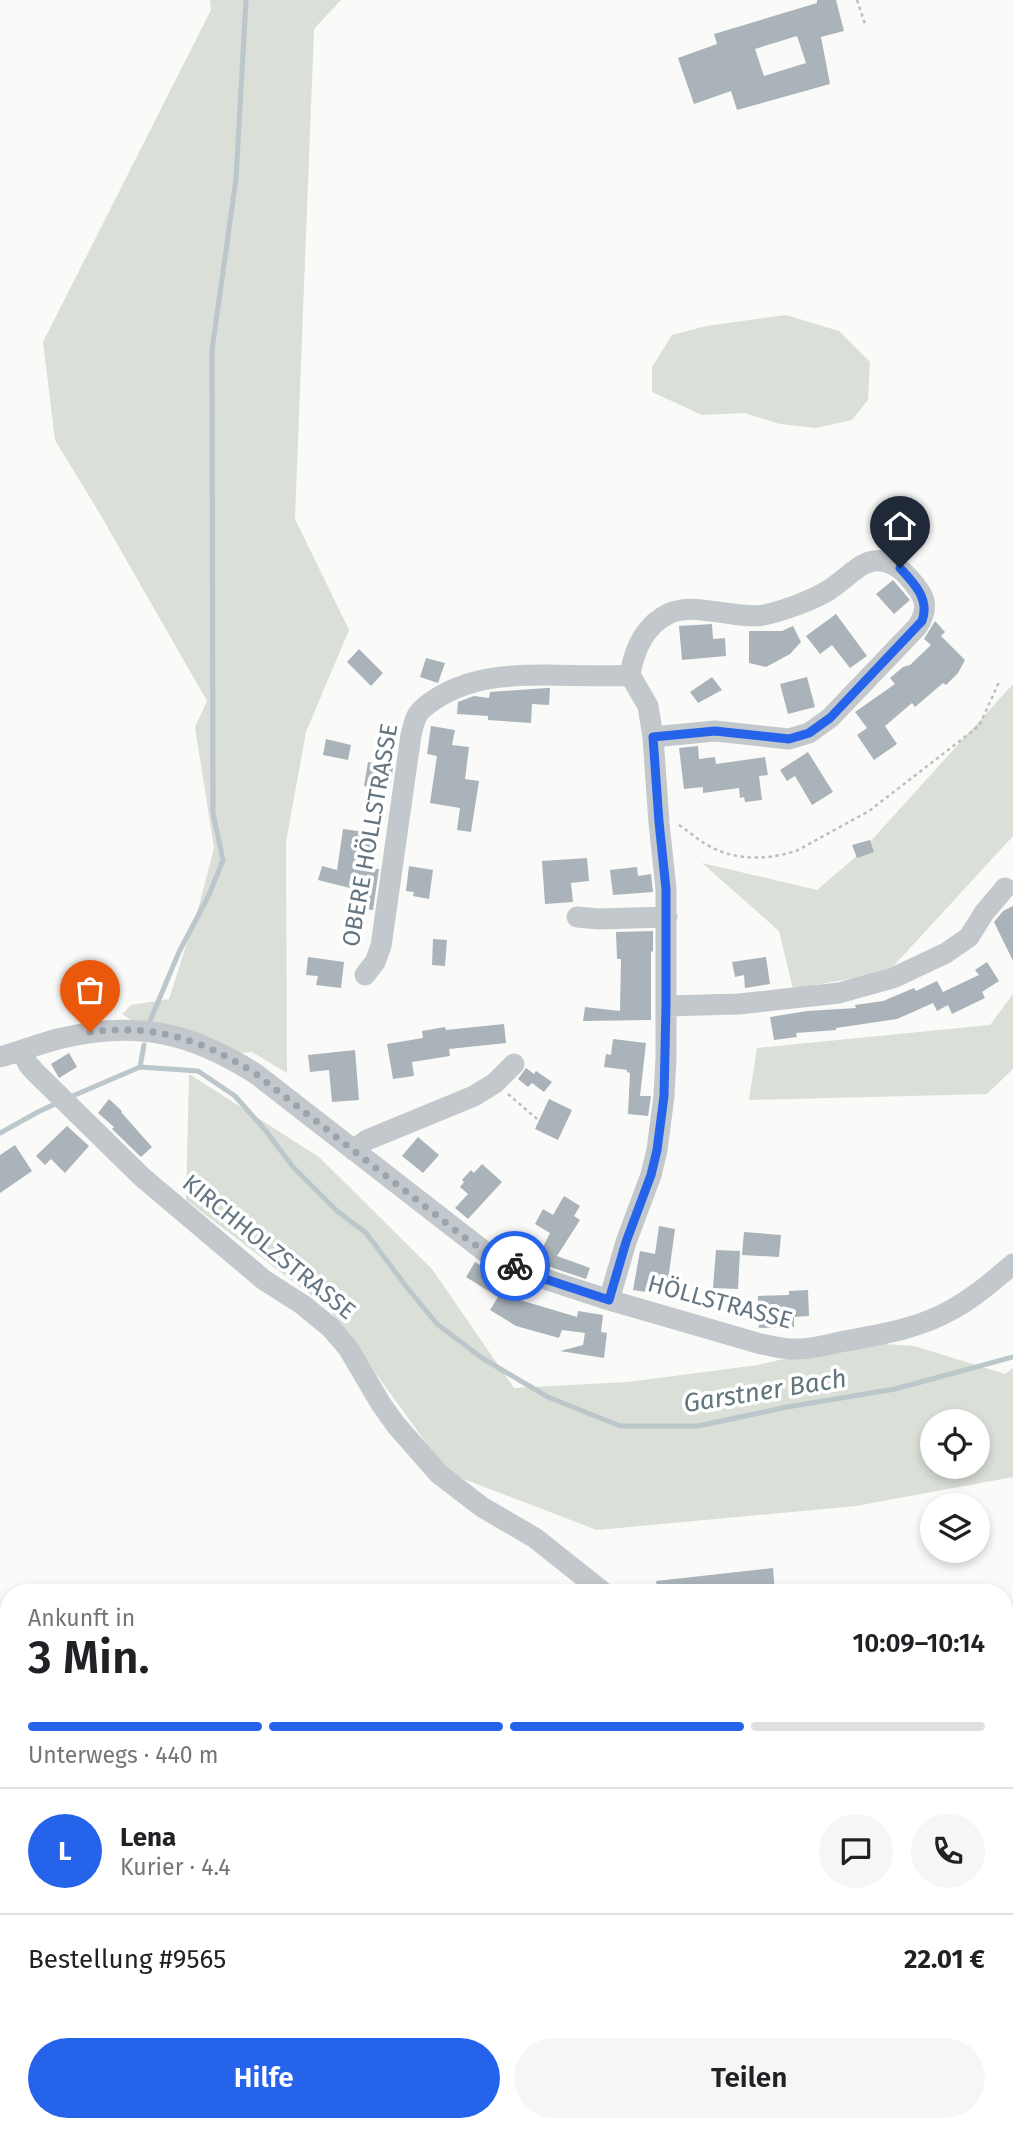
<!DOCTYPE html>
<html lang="de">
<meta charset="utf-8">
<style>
:root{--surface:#fff;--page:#f6f6f6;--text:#202124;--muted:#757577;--line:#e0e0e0;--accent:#2563eb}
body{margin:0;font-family:"Fira Sans",sans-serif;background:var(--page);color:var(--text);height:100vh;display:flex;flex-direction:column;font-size:26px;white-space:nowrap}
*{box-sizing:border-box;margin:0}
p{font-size:23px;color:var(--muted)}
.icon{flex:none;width:38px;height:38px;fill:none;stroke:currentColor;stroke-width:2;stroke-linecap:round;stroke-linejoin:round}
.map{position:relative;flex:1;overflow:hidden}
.details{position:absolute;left:0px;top:1584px;width:1013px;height:548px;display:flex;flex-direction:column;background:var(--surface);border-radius:28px 28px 0 0;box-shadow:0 4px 10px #0003}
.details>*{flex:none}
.tools{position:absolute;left:920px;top:1409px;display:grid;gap:14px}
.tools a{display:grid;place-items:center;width:70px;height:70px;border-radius:50%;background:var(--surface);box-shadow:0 4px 10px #0003;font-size:35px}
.pin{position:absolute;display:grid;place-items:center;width:60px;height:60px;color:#fff;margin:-72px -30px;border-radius:50% 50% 50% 0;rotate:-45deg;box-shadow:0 0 7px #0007}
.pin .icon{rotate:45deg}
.courier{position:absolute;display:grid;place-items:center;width:70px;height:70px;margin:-35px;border:5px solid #2563eb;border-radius:50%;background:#fff;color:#222;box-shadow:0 2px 9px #0007}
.head em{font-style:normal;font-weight:600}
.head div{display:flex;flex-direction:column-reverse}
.head{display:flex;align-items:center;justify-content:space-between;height:119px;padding:0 28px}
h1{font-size:46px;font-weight:600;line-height:52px}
.bar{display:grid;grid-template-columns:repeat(4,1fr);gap:10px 7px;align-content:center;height:84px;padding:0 28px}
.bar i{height:9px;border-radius:5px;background:var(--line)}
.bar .active{background:var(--accent)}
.bar p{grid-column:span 4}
.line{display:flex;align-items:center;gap:18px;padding:0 28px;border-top:2px solid var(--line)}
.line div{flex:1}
.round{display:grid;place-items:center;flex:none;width:74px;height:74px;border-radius:37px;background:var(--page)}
.action{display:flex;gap:14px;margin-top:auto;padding:14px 28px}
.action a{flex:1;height:80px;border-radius:42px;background:var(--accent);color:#fff;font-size:28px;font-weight:600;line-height:80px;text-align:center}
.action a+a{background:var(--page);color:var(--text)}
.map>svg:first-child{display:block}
</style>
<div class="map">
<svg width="1013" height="2130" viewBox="0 0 1013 2130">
<rect width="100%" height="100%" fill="#fafaf8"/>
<path fill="#dadfd7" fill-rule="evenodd" d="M210 0H341L314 29 295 519 349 630 306 732 286 842 287 1073 252 1052 238 1053 131 1020 122 1014 131 1005 169 999 200 902 214 848 195 727 207 701 100 514 55 440 43 342 211 10Z
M786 315 839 331 870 362 868 400 852 420 815 428 780 424 744 413 702 415 652 392V367L672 335 706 326Z
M1013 684V836L888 972 793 989 779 931 702 863 817 890 859 854Z
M1013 994V1069L987 1094 749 1100 757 1048 990 1025Z
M189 1074 319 1157 432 1269 514 1388 628 1382 758 1365 779 1360 884 1344 914 1346 1005 1374 1013 1368V1477L856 1506 597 1530 448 1473 329 1309 186 1200ZM933 1421H978V1466H933Z
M1005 2061H1013V2130H587V2123H1004Z"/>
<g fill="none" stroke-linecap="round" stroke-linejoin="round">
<path stroke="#bbc7cb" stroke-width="5" d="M150 1021 179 952 209 895 223 860 213 813 212 350 236 179 246 0
M140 1067 144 1045
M68 1098 140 1067 198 1071 235 1096 266 1131 293 1167 337 1211 366 1233 405 1285 437 1324 482 1358 548 1397 620 1426H698L787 1407 895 1389 1013 1357
M0 1133 38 1112 59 1102"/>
</g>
<path fill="#aab3b9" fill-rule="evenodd" d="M817 0H836L844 31 821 37 830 84 737 110 731 91 694 104 678 58 717 44 714 34 817 3ZM797 36 806 63 764 76 755 49Z
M893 580 910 600 894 614 876 594Z
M836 614 867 656 850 668 832 645 820 654 806 636Z
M935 621 945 632 941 636 965 660 958 673 946 685 943 683 915 707 912 703 885 726 897 744 874 760 857 735 867 728 855 712 895 684 890 678 903 667 910 665 931 645 924 639Z
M712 624 713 639 725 638 726 656 682 660 679 626Z
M793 626 801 642 790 654 766 667 749 663V631H782Z
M359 649 383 673 371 686 347 662Z
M426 658 445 663 438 683 420 677Z
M712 677 722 690 698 703 690 692Z
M807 677 815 707 788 714 780 684Z
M547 688H550L549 705 532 704 531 723 488 720V716L457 714 458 702 474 696 489 698 490 692Z
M431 726 455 730 452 745 469 747 465 779 479 781 471 832 457 830 460 808 430 803 437 756 427 754Z
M326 739 351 745 348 760 323 755Z
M698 746 699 759 715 757 716 764 765 757 768 775 759 776 762 800 745 802 744 797 740 798 739 788 703 793V787L684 789 679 748Z
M808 752 833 792 812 805 795 776 787 781 780 770Z
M368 762 392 766 391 768H393L391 783 389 782 388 790 364 786Z
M343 829 379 834 374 869H379L373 910 348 907 350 888 318 880 322 866 337 870Z
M870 840 874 852 857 858 852 845Z
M587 858 589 881 571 883 573 902 545 904 542 861Z
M409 866 433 870 429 899 413 896 414 892 406 891Z
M637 867 638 876 651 874 653 892 613 895 610 870Z
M1013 906V961L994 922 1003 911Z
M653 931V951L651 952V1020L583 1021 585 1007 620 1011 621 959H617L616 932Z
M433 939 447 940 445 966 432 965Z
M308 957 344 962 341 988 316 985 318 976 306 975Z
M766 957 770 984 745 988 744 975 735 977 732 962Z
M987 962 999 981 982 992 985 998 952 1014 948 1005 937 1011 933 1003 897 1019 836 1028V1030L796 1033 797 1037 774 1040 770 1017 807 1011 856 1008 855 1005 883 1001 914 988 916 991 937 981 943 992 979 975 975 970Z
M504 1024 506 1043 449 1049 450 1056 412 1062 414 1076 393 1079 387 1044 423 1038 422 1031 445 1027 446 1030Z
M613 1039 646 1043 640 1096H651L648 1116 628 1114 630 1073 627 1072V1070L604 1067 606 1054 611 1055Z
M355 1050 359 1100 332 1102 329 1070 310 1072 308 1055Z
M69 1053 77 1067 59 1078 51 1064Z
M526 1068 534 1074 536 1071 552 1082 544 1092 532 1083 528 1087 518 1079Z
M109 1099 122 1111 121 1112 152 1147 141 1157 112 1129 114 1127 98 1113Z
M549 1099 572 1110 558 1140 535 1129Z
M67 1126 89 1146 65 1173 51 1159 45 1165 36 1156Z
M418 1137 439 1155 423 1173 402 1156Z
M15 1145 32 1171 0 1193V1155Z
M482 1164 502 1182 468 1219 455 1208 468 1194 460 1187 464 1182 462 1180 471 1170 474 1173Z
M564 1196 580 1206 574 1216 580 1220 557 1256 590 1268 586 1279 553 1268 525 1252 527 1246 541 1251 550 1233 535 1224 543 1209 553 1215Z
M659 1226 675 1229 666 1295 633 1290 640 1251 655 1254Z
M744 1232 781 1235 779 1257 742 1255Z
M716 1250 740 1251 738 1289 713 1288Z
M475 1262 494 1274 496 1271 527 1288 520 1300 577 1317 578 1311 603 1315 601 1332 607 1333 604 1358 560 1351 583 1345 585 1333 562 1330 559 1338 516 1326 490 1310 498 1297 466 1277Z
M808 1290 809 1316 794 1317V1327L759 1328 758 1296 789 1295V1291Z
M773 1568 775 1592H658L656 1581Z"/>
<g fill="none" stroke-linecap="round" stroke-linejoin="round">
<path stroke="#bbbfc2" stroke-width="2.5" stroke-dasharray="3.5 3.5" stroke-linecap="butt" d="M857 0 865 24
M679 825C690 832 699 841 711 847 737 861 771 860 798 850L869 811 974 730 980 724 1000 680
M508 1094 537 1119"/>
<path stroke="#c3c8cc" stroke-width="21" d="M630 675C634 650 644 626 668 614 695 601 735 620 764 615 783 611 813 600 829 590 840 583 849 574 859 567 885 550 905 570 920 592 928 604 925 615 917 627L830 718 809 733 789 739 715 731 653 737
M577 917 599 919 667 917
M365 975 375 962 381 946 411 735C413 728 414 720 418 714 422 708 428 704 434 700 491 662 565 680 630 675L648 706 653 737 659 823 666 889V1058L664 1096 657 1150 651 1175 626 1242 609 1300
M666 1006 739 1004 839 993 893 978 946 953 969 937 984 913 1005 888
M22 1051 28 1064 35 1072 142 1177 264 1280 303 1305 330 1327 348 1348 381 1404 396 1425 439 1474 482 1507 535 1538 603 1592
M0 1057C21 1051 41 1043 62 1038 137 1020 192 1033 256 1074L484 1251 548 1280 609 1300 761 1344C773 1346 785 1350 798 1349 812 1349 827 1345 840 1342 878 1335 919 1329 953 1309 975 1297 994 1280 1013 1264
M353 1150 367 1140 474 1096 495 1083 514 1064
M0 1678 9 1677
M1004 1728 1013 1729
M579 2130 581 2123"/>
</g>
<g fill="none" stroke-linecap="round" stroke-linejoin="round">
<path stroke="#99a4ac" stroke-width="7" stroke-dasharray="0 12.6" d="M90 1032C155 1024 201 1039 256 1074L464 1237 484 1251 515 1266"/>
<path stroke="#2563eb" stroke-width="9" d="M515 1266 548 1280 609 1300 626 1242 651 1175 657 1150 664 1096 666 1006V889L659 822 653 737 715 731 789 739 809 733 830 718 922 621C930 599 914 583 900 568"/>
</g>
<g text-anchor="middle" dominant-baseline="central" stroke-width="7" stroke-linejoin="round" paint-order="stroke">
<g font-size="24" fill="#657683" stroke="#fff">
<text transform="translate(370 835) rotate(-80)">OBERE HÖLLSTRASSE</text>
<text transform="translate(269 1247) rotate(39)">KIRCHHOLZSTRASSE</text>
<text transform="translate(720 1302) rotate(15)">HÖLLSTRASSE</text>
</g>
<g font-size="26" font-style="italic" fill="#60757c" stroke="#fff">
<text transform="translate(765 1391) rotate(-9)">Garstner Bach</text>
</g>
</g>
</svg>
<div class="tools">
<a><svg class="icon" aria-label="locate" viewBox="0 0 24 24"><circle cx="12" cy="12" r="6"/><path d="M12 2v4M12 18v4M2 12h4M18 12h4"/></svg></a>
<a><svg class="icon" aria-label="layers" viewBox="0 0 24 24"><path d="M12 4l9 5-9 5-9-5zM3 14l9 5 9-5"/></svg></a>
</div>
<div class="pin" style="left:90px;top:1032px;background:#ea580c"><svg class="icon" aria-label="bag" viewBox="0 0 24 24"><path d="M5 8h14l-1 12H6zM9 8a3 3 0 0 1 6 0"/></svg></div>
<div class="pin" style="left:900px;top:568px;background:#1f2937"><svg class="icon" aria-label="home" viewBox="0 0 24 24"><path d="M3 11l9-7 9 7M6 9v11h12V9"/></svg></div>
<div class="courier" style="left:515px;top:1266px"><svg class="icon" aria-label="bike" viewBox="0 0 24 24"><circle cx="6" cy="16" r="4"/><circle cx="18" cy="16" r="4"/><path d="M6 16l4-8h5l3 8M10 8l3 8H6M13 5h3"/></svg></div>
<section class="details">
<div class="head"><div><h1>3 Min.</h1><p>Ankunft in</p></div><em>10:09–10:14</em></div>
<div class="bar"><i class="active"></i><i class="active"></i><i class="active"></i><i></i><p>Unterwegs · 440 m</p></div>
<div class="line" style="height:126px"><b class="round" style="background:var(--accent);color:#fff">L</b><div><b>Lena</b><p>Kurier · 4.4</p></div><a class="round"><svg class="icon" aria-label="chat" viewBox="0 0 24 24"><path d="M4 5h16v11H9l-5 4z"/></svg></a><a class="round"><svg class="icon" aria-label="phone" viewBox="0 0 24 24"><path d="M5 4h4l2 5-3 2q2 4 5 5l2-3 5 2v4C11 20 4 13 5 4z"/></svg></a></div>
<div class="line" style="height:91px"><div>Bestellung #9565</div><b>22.01 €</b></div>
<div class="action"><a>Hilfe</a><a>Teilen</a></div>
</section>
</div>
